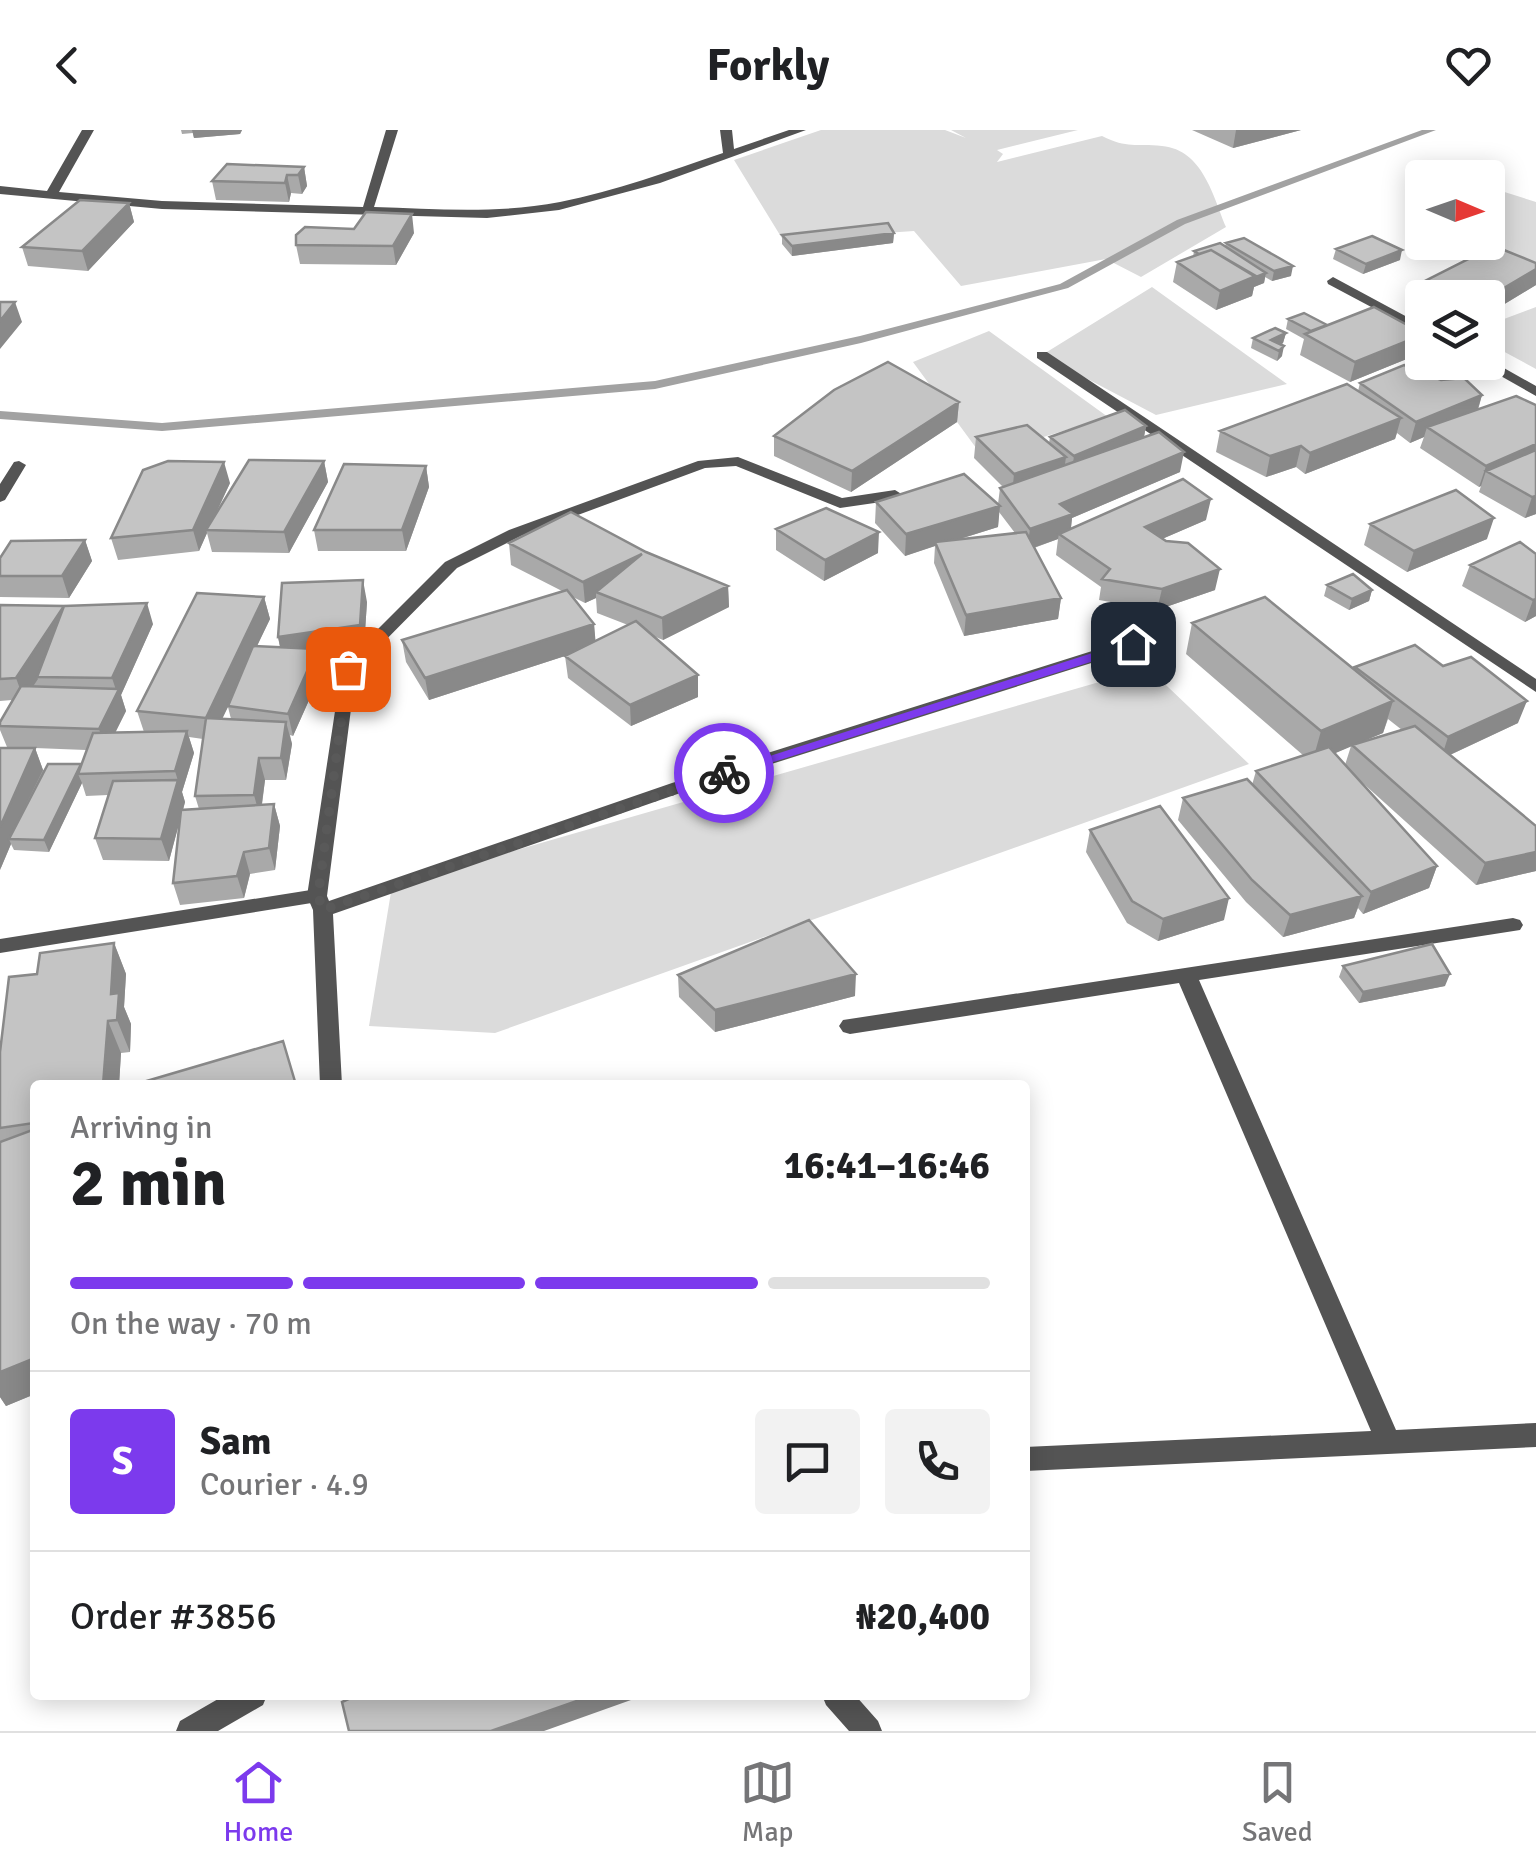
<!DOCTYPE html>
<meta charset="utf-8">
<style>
:root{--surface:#fff;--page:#f2f2f2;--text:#202124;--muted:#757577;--line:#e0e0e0;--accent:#7c3aed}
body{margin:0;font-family:Signika,sans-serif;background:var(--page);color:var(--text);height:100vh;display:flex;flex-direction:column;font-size:38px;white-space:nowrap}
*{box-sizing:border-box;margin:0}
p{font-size:32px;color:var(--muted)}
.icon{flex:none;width:55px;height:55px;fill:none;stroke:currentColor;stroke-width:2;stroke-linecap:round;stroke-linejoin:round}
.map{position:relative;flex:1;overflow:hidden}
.panel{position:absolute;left:30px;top:950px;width:1000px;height:620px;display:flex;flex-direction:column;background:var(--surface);border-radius:10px;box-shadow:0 5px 25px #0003}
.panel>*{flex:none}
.needle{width:65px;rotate:92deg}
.tools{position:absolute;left:1405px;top:30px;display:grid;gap:20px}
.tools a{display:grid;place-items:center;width:100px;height:100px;border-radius:10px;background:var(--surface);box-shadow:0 5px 25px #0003;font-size:50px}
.pin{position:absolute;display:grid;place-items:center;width:85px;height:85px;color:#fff;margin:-42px;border-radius:20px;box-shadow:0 5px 15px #0006}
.courier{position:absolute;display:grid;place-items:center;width:100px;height:100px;margin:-50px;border:8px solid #7c3aed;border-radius:50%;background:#fff;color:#222;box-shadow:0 2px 12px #0007}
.summary em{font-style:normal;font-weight:700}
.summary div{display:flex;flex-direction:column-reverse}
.summary{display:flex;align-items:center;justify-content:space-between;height:170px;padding:0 40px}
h1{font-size:65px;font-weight:700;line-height:75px}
.bar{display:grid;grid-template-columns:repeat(4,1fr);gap:15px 10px;align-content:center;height:120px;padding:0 40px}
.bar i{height:12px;border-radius:8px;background:var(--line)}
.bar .selected{background:var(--accent)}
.bar p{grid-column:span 4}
.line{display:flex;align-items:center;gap:25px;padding:0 40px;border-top:2px solid var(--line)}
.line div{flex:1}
.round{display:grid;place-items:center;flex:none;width:105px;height:105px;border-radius:10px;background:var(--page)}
header{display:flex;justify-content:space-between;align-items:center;height:130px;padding:0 40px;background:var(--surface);font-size:45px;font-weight:700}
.tab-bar{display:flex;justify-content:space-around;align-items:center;height:140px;border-top:2px solid var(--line);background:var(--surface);font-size:28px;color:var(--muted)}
.tab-bar a{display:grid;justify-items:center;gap:5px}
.tab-bar .selected{color:var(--accent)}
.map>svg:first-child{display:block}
</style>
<header><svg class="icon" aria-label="back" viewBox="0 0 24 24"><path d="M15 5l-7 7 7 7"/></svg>Forkly<svg class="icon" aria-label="heart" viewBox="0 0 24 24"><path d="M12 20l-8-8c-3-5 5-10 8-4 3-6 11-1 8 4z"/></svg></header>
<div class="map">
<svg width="1536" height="1601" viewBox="0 0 1536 1601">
<rect width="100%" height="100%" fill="#fff"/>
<path fill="#dbdbdb" d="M821 0H945L966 8 951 0H1078L997 20 1003 24 997 32 1102 6C1128 19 1135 13 1162 16 1203 20 1213 66 1226 97L1141 147 1106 129 961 156 914 101 783 110 734 30Z
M1495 59 1536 72V150L1454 113 1488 112V63Z
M1152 157 1287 254 1156 285 1042 225Z
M1536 177V239L1488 213V195Z
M989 201 1108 287 982 326 913 232Z
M1148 538 1249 634 495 903 369 896 392 756Z"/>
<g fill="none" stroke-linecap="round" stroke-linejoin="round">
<path fill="#a2a2a2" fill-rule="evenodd" d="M1422 0H1436L1185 94 1068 158 861 213 655 259 162 301 0 289V281L162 293 655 251 860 206 1060 154 1177 90Z"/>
<path fill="#545454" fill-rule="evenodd" d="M317 759 324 761 327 766 324 771 0 823V809Z"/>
<path fill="#545454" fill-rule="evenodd" d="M82 0H94L59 62 162 71 363 77 386 0H398L374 77C436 79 499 84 560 72 615 61 670 41 723 23L720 0H732L734 19 789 0H806L660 53 559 80 487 88 162 79 0 64V56L47 61Z
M1333 147 1422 195V204L1328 154 1327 151Z
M1037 222H1047L1536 549V562L1037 228Z
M1488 229 1536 256V266L1476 232H1488Z
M738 327 842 368 895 360 903 365 895 370 840 378 736 336 705 338 521 406 457 438 356 540 327 766 329 771 672 653 1127 510 1133 509 1141 514 1139 518 686 661 333 784 342 955H320L313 780 307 766 342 535 445 432 509 400 698 331Z
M19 331 26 335 5 370 0 372V354L14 332Z
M1513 788 1520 790 1523 795 1520 800 1199 850 1396 1300 1536 1293V1317L1025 1341V1317L1371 1301 1179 853 850 904 843 902 839 896 843 890Z
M225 1565H267L263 1575 218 1601H176L180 1591Z
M822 1565H855L878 1591 882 1601H849L826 1575Z"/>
</g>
<path fill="#a9a9a9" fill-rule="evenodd" d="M181 0H242L240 4 194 8 193 3 182 4Z
M1192 0H1301L1233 18Z
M304 37 307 56 302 64 291 63 289 72 216 70 212 51Z
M129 73 134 92 88 141 28 136 22 117Z
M354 99 414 103 396 135 300 134 296 115Z
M894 103 893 113 792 126 782 114V105Z
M1226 113 1291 146 1272 151 1265 147 1264 153 1254 157 1252 166 1216 180 1173 152 1177 132 1193 127 1194 121 1225 116Z
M1336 119 1400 130 1363 144 1333 129Z
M1536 133V155L1488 184V168H1422V170L1427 150Z
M1288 189 1327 195 1422 203V213L1419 224 1350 252 1300 225 1304 209 1286 199Z
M1286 203 1283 213 1281 215 1282 226 1277 231 1251 218 1253 208Z
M1441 250 1482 265 1478 280 1536 275V384L1525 388 1479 362 1481 356 1479 357 1420 318 1424 307 1410 313 1397 303 1395 309 1305 344 1296 337 1266 347 1216 322 1220 301 1358 261 1360 253Z
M959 272 957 292 851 362 774 326V306Z
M1146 296 1144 307 1180 342 1072 388 1071 399 1206 390 1162 409 1215 460 1157 480 1099 470 1101 457 1056 425 1058 409 1034 418 1061 468 1058 489 964 506 934 433 935 416 905 426 875 393 876 372 998 374 1000 358 1003 357 974 328 976 307 1049 313 1050 307ZM999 382 1015 403 960 409 998 397Z
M324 331 328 352 289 423 212 422 207 403 199 421 118 430 111 408 230 353 213 390Z
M426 336 429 357 406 421H318L314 400Z
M1370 394 1487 409 1407 442 1364 415Z
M776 399 878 423 824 451 776 420Z
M85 410 92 431 69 468 0 467V428Z
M509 413 646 422 728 456 729 477 663 510 651 505 698 567 631 596 568 548 565 526 571 524 429 570 406 532 402 510 562 461 511 435ZM573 467 585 473 596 468 597 483 628 495 595 511 594 494Z
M1536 424V486L1525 492 1462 456 1470 435Z
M1327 455 1372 460 1369 471 1349 480 1324 466Z
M264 467 270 489 256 517 280 518 278 507 367 472 364 516 318 523 322 541 293 606 290 605 292 614 286 650H265L262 675 274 674 280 696 275 740 250 744 244 768 180 775 173 753 179 693 169 731 103 730 95 708 108 665 86 666 82 653 49 722 14 720 11 714 0 740 33 618 7 617 0 600V592L12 570 0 571V475L153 494 121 565 126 581 115 603 144 602 137 581ZM228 577 231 589H222ZM189 607 203 609 195 666 199 679 183 680 185 672 182 662 194 623ZM35 618 86 620 81 635 43 640Z
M1192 493 1354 540 1355 537 1518 593 1450 625 1536 696V741L1476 755 1355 646 1437 736 1429 758 1363 784 1358 778 1354 788 1283 807 1246 772 1178 690 1183 668 1252 655 1256 641 1304 626 1186 524ZM1388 589 1402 600 1363 611 1383 603ZM1351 616 1345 635 1335 623Z
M1090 700 1224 790 1158 811 1127 793 1086 722Z
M114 813 126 844 124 877 131 894 130 922 121 923 119 955H35V1264L6 1276 0 1267V922L37 844Z
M1343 836 1445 856 1359 873 1339 847Z
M678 845 855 866 715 902 679 867Z"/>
<path fill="#898989" d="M192 0H242L240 4 194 8Z
M1236 0H1301L1233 18Z
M304 37 307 56 302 64 298 45Z
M287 45 291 63 289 72 285 53Z
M129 73 134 92 88 141 82 121Z
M412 84 414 103 396 135 393 116Z
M894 103 893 113 792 126V116Z
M1402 120 1400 130 1363 144 1366 134Z
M1293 136 1291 146 1272 151 1274 141Z
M1536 139V155L1488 184 1487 168Z
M1266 143 1264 153 1254 157 1252 166 1216 180 1220 161Z
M15 172 22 192 0 219V191Z
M1286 203 1283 213 1273 218 1271 210Z
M1422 205V213L1419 224 1350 252 1355 232Z
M1284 216 1282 226 1277 231 1279 221Z
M1482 265 1476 285 1427 297 1424 307 1410 313 1416 292Z
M959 272 957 292 851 362 852 341Z
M1401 288 1395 309 1305 344 1310 323Z
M1146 296 1142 317 1071 347 1074 326Z
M1536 314V332L1486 341 1481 356 1479 357 1486 336Z
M1301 316 1296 337 1266 347 1270 326Z
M1184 322 1180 342 1072 388 1070 405 1059 404 1058 409 1027 420 1030 399 1060 374Z
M1066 327 1063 348 1012 365 1014 344Z
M324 331 328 352 289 423 284 402Z
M224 332 230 353 208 400H206L207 403 199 421 193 400Z
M426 336 429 357 406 421 402 400Z
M1536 366V384L1525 388 1532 367Z
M1211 369 1206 390 1141 418 1145 397Z
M1000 376 998 397 937 416 935 412V416L905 426 906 404Z
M1494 388 1487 409 1407 442 1414 421Z
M879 402 878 423 824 451 825 430Z
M85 410 92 431 69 468 62 446Z
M642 424 596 462V468L585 473 583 452Z
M1220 439 1215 460 1157 480 1162 459Z
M363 450 367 472 364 516 318 523 322 541 293 606 288 584 283 529 278 507Z
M728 456 729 477 663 510 662 488Z
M1372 460 1369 471 1349 480 1352 469Z
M264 467 270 489 212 610 206 588Z
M1061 468 1058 489 964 506 966 485Z
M1536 469V486L1525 492 1533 470Z
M147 473 153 494 121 565 126 581 106 621 99 599 117 563 112 548Z
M64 476 37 547 38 549 24 570 16 548Z
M594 494 596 516 429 570 425 548Z
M698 545V567L631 596 630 575Z
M1393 571 1383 603 1312 633 1321 601Z
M1527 571 1518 593 1441 629 1448 607Z
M286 592 292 614 286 650 281 628Z
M187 601 194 623 182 662 185 672 169 731 161 709 178 651 175 641Z
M35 618 43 640 9 709 11 714 0 740V697Z
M259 628 265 650 260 687 254 665Z
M81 634 78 644 82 653 49 722 44 710Z
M274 674 280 696 275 740 269 718Z
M244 722 250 744 244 768 237 746Z
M1536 722V741L1476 755 1485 733Z
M1437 736 1429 758 1363 784 1371 762Z
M1362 766 1354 788 1283 807 1290 785Z
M1229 768 1224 790 1158 811 1163 789Z
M114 813 126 844 124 877 131 894 130 922 117 890 111 864Z
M856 844 855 866 715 902V880Z
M1450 844 1445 856 1359 873 1363 862Z
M108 891 121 923 119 955H103Z
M35 1228V1264L6 1276 0 1267V1242Z
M594 1565H645L544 1601H491Z"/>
<path fill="#c4c4c4" stroke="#898989" stroke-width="2.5" d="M227 34 304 37 298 45H287L285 53 212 51Z
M80 70 129 73 82 121 22 117Z
M366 82 412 84 393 116 296 115V105L305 97 354 99Z
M888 93 894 103 792 116 782 105Z
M1372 106 1402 120 1366 134 1336 119Z
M1244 108 1293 136 1274 141 1226 113Z
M1220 113 1266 143 1256 147 1211 120 1199 124 1194 121Z
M1494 116 1536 133V139L1487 168H1468L1427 150Z
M1211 120 1256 146 1220 161 1177 132Z
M0 172H15L0 191Z
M1374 177 1422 203V205L1355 232 1305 204Z
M1304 183 1327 195 1311 201 1288 189Z
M1275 198 1286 203 1271 210 1284 216 1279 221 1253 208Z
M888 232 959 272 852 341 774 306 834 260Z
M1404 235 1441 250 1464 248 1482 265 1416 292 1360 253Z
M1347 254 1401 288 1310 323 1301 316 1270 326 1220 301Z
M1516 266 1536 275V314L1486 336 1427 297Z
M1125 280 1146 296 1074 326 1050 307Z
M1027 295 1066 327 1014 344 976 307Z
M1159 302 1184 322 1060 374 1073 384 1030 399 1000 358Z
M1536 320V366L1532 367 1486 341Z
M249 330 324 331 284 402 206 400Z
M168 331 224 332 193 400 111 408 143 340Z
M344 334 426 336 402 400H314Z
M964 344 1000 376 906 404 876 372Z
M1183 349 1211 369 1145 397 1166 411 1188 413 1220 439 1162 459 1102 449 1110 439 1059 404Z
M1456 360 1494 388 1414 421 1370 394Z
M826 378 879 402 825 430 776 399Z
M571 382 646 422 728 456 662 488 596 462 642 424 583 452 509 413Z
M1026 402 1061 468 966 485 935 412Z
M85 410 62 446H0V428L11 411Z
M1520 412 1536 424V469L1533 470 1470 435Z
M1353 444 1372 460 1352 469 1327 455Z
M363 450 360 495 278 507 282 453Z
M567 460 594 494 425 548 402 510Z
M197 463 264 467 206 588 137 581Z
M1265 467 1393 571 1321 601 1192 493Z
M147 473 112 548 37 547 64 476Z
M0 475 64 476 16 548 0 549Z
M636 491 698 545 630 575 565 526Z
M1415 515 1443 536 1471 527 1527 571 1448 607 1355 537Z
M253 516 317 519 288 584 228 576Z
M21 556 119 559 99 599 0 596V592Z
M206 588 286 592 281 628H259L254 665 195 666Z
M1415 596 1536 696V722L1485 733 1352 615Z
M187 601 175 641 78 644 93 603Z
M1329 617 1437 736 1371 762 1256 641Z
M0 618H35L0 697Z
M48 634H81L44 710 9 709Z
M1247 649 1362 766 1290 785 1252 750 1183 668Z
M178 650 161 709 95 708 113 651Z
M274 674 269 718 244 722 237 746 173 753 181 680Z
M1160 676 1229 768 1163 789 1132 771 1090 700Z
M809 790 856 844 715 880 678 845Z
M114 813 111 864 119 863 117 890 108 891 103 955H35L34 993 0 998V922L9 847 37 844 40 823Z
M1432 814 1450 844 1363 862 1343 836Z
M283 911 296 955H133Z
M35 999V1228L0 1242V1012Z
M357 1565H594L491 1601H349L342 1572Z"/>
<path fill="#7c3aed" d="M1133 510 1138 511V517L729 646 717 643Z"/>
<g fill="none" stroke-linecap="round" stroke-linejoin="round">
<path stroke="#595959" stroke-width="10" stroke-dasharray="0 18" d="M348 539 318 766 323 780 724 643"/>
</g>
</svg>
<div class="tools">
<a><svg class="needle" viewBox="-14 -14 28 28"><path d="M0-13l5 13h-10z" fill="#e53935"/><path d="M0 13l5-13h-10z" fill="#757577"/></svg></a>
<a><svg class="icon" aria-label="layers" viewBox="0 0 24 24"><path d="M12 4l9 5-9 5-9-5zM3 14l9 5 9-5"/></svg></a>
</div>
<div class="pin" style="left:348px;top:539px;background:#ea580c"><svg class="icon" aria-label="bag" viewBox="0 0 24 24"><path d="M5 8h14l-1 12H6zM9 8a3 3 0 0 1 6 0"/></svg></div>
<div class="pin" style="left:1133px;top:514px;background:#1f2937"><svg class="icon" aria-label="home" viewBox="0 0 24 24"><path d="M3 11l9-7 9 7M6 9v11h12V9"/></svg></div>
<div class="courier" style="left:724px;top:643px"><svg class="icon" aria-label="bike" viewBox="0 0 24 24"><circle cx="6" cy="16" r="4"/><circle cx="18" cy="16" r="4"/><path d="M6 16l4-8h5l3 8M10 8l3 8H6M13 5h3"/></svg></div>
<section class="panel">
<div class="summary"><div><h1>2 min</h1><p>Arriving in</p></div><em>16:41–16:46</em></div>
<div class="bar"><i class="selected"></i><i class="selected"></i><i class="selected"></i><i></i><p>On the way · 70 m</p></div>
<div class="line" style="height:180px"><b class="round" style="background:var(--accent);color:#fff">S</b><div><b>Sam</b><p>Courier · 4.9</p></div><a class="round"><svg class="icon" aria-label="chat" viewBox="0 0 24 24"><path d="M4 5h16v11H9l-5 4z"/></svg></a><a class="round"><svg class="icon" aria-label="phone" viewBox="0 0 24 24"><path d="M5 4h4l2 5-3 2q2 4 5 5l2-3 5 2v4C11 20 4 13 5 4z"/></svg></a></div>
<div class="line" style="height:130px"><div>Order #3856</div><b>₦20,400</b></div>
</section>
</div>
<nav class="tab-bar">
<a class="selected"><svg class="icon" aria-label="home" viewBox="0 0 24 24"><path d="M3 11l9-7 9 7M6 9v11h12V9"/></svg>Home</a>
<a><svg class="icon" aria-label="map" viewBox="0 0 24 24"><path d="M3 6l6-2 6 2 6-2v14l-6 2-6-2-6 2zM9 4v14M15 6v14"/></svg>Map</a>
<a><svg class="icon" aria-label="saved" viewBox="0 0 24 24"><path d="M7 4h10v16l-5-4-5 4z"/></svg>Saved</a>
</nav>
